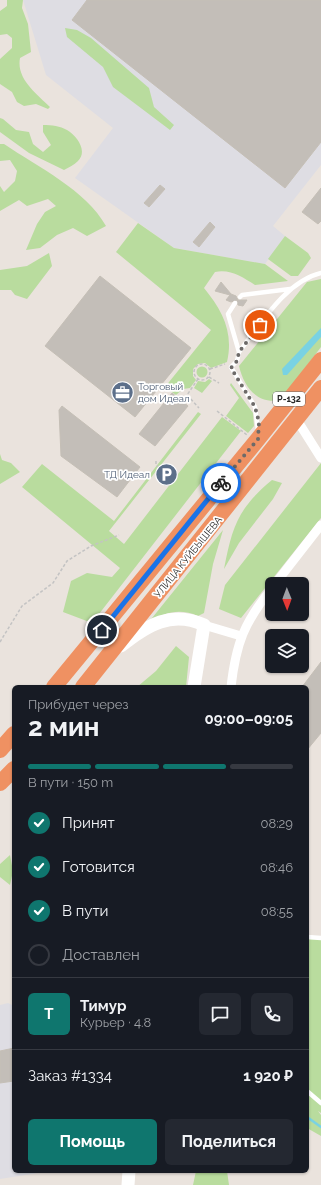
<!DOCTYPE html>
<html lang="ru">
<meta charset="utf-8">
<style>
:root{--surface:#171b24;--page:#242831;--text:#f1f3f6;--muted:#9ea1a6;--line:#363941;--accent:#0f766e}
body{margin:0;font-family:Raleway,sans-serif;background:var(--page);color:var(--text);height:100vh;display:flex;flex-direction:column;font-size:15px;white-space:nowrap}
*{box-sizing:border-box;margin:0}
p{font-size:13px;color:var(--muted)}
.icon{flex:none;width:22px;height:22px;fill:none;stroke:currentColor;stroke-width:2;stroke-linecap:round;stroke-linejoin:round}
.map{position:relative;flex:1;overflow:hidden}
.side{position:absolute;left:12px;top:685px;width:297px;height:488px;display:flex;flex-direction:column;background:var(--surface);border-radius:6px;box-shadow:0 1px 3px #0004}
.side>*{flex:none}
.needle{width:26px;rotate:179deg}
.buttons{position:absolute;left:265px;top:577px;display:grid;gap:8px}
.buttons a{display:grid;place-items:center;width:44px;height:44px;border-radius:6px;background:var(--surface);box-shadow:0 1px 3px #0004;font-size:20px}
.pin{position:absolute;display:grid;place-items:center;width:34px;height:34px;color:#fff;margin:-17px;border:2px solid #fff;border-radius:50%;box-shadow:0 1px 4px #0007}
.courier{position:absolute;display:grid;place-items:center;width:40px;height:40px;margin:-20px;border:3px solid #1a73e8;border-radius:50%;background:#fff;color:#222;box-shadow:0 1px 5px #0007}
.headline em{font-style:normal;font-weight:700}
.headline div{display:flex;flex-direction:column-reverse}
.headline{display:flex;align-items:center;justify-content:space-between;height:68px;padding:0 16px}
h1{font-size:26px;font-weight:700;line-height:30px}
.bar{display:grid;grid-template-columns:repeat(4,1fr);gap:6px 4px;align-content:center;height:48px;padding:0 16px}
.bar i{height:5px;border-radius:3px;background:var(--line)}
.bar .active{background:var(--accent)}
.bar p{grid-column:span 4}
.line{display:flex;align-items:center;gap:10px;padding:0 16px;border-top:1px solid var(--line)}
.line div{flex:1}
.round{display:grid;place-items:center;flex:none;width:42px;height:42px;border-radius:6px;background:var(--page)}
ol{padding:0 16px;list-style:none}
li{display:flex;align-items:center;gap:12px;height:44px}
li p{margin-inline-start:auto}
li .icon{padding:4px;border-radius:50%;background:var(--accent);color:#fff;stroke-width:4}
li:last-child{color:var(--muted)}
li i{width:22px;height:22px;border:2px solid var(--line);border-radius:50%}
.action{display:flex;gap:8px;margin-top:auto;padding:8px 16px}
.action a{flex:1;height:46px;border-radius:6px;background:var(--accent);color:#fff;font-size:16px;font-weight:700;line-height:46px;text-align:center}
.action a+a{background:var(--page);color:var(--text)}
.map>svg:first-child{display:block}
</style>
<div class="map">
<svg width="321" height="1185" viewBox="0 0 321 1185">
<rect width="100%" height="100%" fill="#eae3dd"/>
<path fill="#dedde3" d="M23 0H321V165L273 226 285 236 265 264 174 248 75 178 113 128 46 75Z
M8 1003 14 1006V1171H51L0 1179V1005Z"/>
<path fill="#b9dc9e" d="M7 0H23L22 8 28 24 31 52 20 58C16 79 37 94 50 107L48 109 36 104 24 106 17 102 12 92 0 84V59L12 48V38L7 34 0 35V11L7 6Z
M65 28 77 30 91 38 149 88 154 107 174 125 170 130 113 87 103 67 67 37Z
M0 118 3 119 16 130 29 132 33 144 43 152 51 145 43 132V125C52 125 60 126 67 130 77 136 88 151 78 161 74 165 69 167 64 170L29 153 0 132Z
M0 144H4C38 167 86 190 106 226L87 236 73 228 57 235 40 248 26 250 37 224 45 212 56 206 48 199 27 206 19 200 0 211V186L4 192 15 181 17 171 10 160 0 161Z
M138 223 174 248 265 264 288 281 255 285C242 277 231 269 215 272L204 288C222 310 234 332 227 362L211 368 205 363 198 364 193 369V376L196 380 190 388 183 389 176 395 165 387 211 330 116 252Z
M285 236 308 253 311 258 298 276H291L268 259Z
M49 253 52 266 27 299 15 295 11 290H0V270L27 266Z
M321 279V347L281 400C257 405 244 387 239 366L307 282Z
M196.5 372a5.5 5.5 0 1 1 11 0a5.5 5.5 0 1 1-11 0Z
M209 379 212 381 202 393 194 388 198 381 205 382Z
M231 383 253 413 254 426 248 433 226 416 239 398 230 385Z
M198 412 201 414 109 531 124 544 222 417 241 431 92 623 63 612 71 581 87 573 112 577 120 568 22 487 42 464 114 521Z
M0 454 2 460 11 463 20 472 0 484Z
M321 463V518L241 618 219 609 225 585Z
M272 480 282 483 273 499 239 543 224 569C232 527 238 508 272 480Z
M223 530 213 564 204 613 198 616C180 608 164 612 148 623Z
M176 646 189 657 186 687H137L156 671Z
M10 855 13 871 10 885 0 877V864Z
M307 939H321V1113L318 1111 321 1115V1136L307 1128Z
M196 1171H227L229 1185H193Z"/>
<path fill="#79d2e3" d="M321 328V337L287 375H283L282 369Z"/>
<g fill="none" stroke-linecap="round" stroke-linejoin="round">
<path stroke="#79d2e3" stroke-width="2.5" d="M307 1117 321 1127"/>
</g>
<path fill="#c3beb8" stroke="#c5bfb6" d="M87 0H321V142L285 188 72 20Z
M160 185 165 189 149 207 144 203Z
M321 188V221L318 224 302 212Z
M210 222 215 227 199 247 193 242Z
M100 276 191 348 135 417 45 346Z
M221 282 231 294 236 296 238 300H247L243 306 238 305 237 300 231 302 226 300 230 295 215 291Z
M172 393 188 406 155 446 139 434Z
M62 406 140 467 117 497 61 456 59 410Z
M321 662V733L307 750V687H302Z
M14 1048V1081L0 1083V1051Z"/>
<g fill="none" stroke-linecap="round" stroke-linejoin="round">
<path stroke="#c3c3c3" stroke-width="1.5" stroke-dasharray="3 2" stroke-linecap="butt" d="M194 372a8 8 0 1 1 16 0a8 8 0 1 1-16 0Z
M210 369 225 364
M209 377 219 383
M198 379 187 395 199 408
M217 411 247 435
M156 461V465L167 474
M0 642 22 606 53 583 67 561 91 546 119 535"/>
<path stroke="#fff" stroke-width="4.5" d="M240 297 242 295 290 289
M235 303 228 314 239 352
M258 430 255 407 231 367 237 361 239 352C260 325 286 281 321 273
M307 937 321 938
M307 1091 321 1103"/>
<path stroke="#fff" stroke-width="9" d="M297 420 321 458
M275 584 321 525
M204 625 241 636
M231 687C236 643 244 623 272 588"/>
<path stroke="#fff" stroke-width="13" d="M121 646C147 625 172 610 204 625L194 687
M128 1185 129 1171"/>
<path stroke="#ef9162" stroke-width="16" d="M54 687 258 439 321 360
M83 687 321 388
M0 750 14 734
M0 783 14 769"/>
</g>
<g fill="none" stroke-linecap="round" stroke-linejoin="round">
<path stroke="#6d6a68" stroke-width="4" stroke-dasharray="0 7.2" d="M221 483 258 439 259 422 255 407 231 368 237 361 239 352 260 325"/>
<path stroke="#1a73e8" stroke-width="5" d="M102 630 221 483"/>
</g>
<defs>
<symbol id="office-disc" viewBox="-11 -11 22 22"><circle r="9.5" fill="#5c6f8a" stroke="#fff"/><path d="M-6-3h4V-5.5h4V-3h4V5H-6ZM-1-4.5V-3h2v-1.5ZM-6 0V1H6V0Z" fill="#fff"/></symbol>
<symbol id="parking-disc" viewBox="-11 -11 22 22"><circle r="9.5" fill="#5c6f8a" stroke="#fff"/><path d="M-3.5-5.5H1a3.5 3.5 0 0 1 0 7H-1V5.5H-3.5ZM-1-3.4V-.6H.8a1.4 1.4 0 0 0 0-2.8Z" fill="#fff"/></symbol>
</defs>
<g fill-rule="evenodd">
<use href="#office-disc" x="110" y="380" width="25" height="25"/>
<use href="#parking-disc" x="154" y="462" width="25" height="25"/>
</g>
<g text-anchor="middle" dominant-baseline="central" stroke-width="3.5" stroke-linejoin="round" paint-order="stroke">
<rect fill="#fff" stroke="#696969" stroke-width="1" x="273" y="392" width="32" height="14" rx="3"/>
<g font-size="9" font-weight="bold" fill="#292929">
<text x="289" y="399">Р-132</text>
</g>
<g font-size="10" fill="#4e5e75" stroke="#fff" text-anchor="start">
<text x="138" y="386">Торговый<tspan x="138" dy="12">дом Идеал</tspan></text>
<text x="150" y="474" text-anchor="end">ТД Идеал</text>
</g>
<g font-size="10" fill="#292929" stroke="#fff">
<text transform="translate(188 557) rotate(-51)">УЛИЦА КУЙБЫШЕВА</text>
</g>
</g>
</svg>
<div class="buttons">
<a><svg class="needle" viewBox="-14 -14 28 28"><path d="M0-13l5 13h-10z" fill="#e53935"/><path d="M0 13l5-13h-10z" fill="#9ea1a6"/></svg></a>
<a><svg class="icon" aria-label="layers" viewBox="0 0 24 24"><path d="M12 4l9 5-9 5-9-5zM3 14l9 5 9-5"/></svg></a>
</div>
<div class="pin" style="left:260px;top:325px;background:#ea580c"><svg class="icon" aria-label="bag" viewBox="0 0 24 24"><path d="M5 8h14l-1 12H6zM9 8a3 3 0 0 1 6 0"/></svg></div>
<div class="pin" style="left:102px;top:630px;background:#1f2937"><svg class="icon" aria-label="home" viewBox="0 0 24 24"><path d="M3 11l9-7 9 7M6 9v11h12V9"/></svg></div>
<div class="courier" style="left:221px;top:483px"><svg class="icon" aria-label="bike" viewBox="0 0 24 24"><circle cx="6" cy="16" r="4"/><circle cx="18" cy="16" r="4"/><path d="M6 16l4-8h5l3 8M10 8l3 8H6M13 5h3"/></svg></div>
<section class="side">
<div class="headline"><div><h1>2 мин</h1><p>Прибудет через</p></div><em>09:00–09:05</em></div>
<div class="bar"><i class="active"></i><i class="active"></i><i class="active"></i><i></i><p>В пути · 150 m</p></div>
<ol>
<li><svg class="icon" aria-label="check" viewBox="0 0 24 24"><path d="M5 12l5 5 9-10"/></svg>Принят<p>08:29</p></li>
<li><svg class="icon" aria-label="check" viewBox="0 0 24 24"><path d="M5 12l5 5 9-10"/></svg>Готовится<p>08:46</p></li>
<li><svg class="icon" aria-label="check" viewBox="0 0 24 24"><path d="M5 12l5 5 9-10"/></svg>В пути<p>08:55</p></li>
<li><i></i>Доставлен</li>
</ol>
<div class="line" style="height:72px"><b class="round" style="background:var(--accent);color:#fff">Т</b><div><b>Тимур</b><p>Курьер · 4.8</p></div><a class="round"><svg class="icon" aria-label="chat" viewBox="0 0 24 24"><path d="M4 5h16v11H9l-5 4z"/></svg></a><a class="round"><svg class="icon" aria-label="phone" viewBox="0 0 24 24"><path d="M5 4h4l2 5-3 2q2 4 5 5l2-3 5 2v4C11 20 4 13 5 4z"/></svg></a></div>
<div class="line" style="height:52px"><div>Заказ #1334</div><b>1 920 ₽</b></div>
<div class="action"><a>Помощь</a><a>Поделиться</a></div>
</section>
</div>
